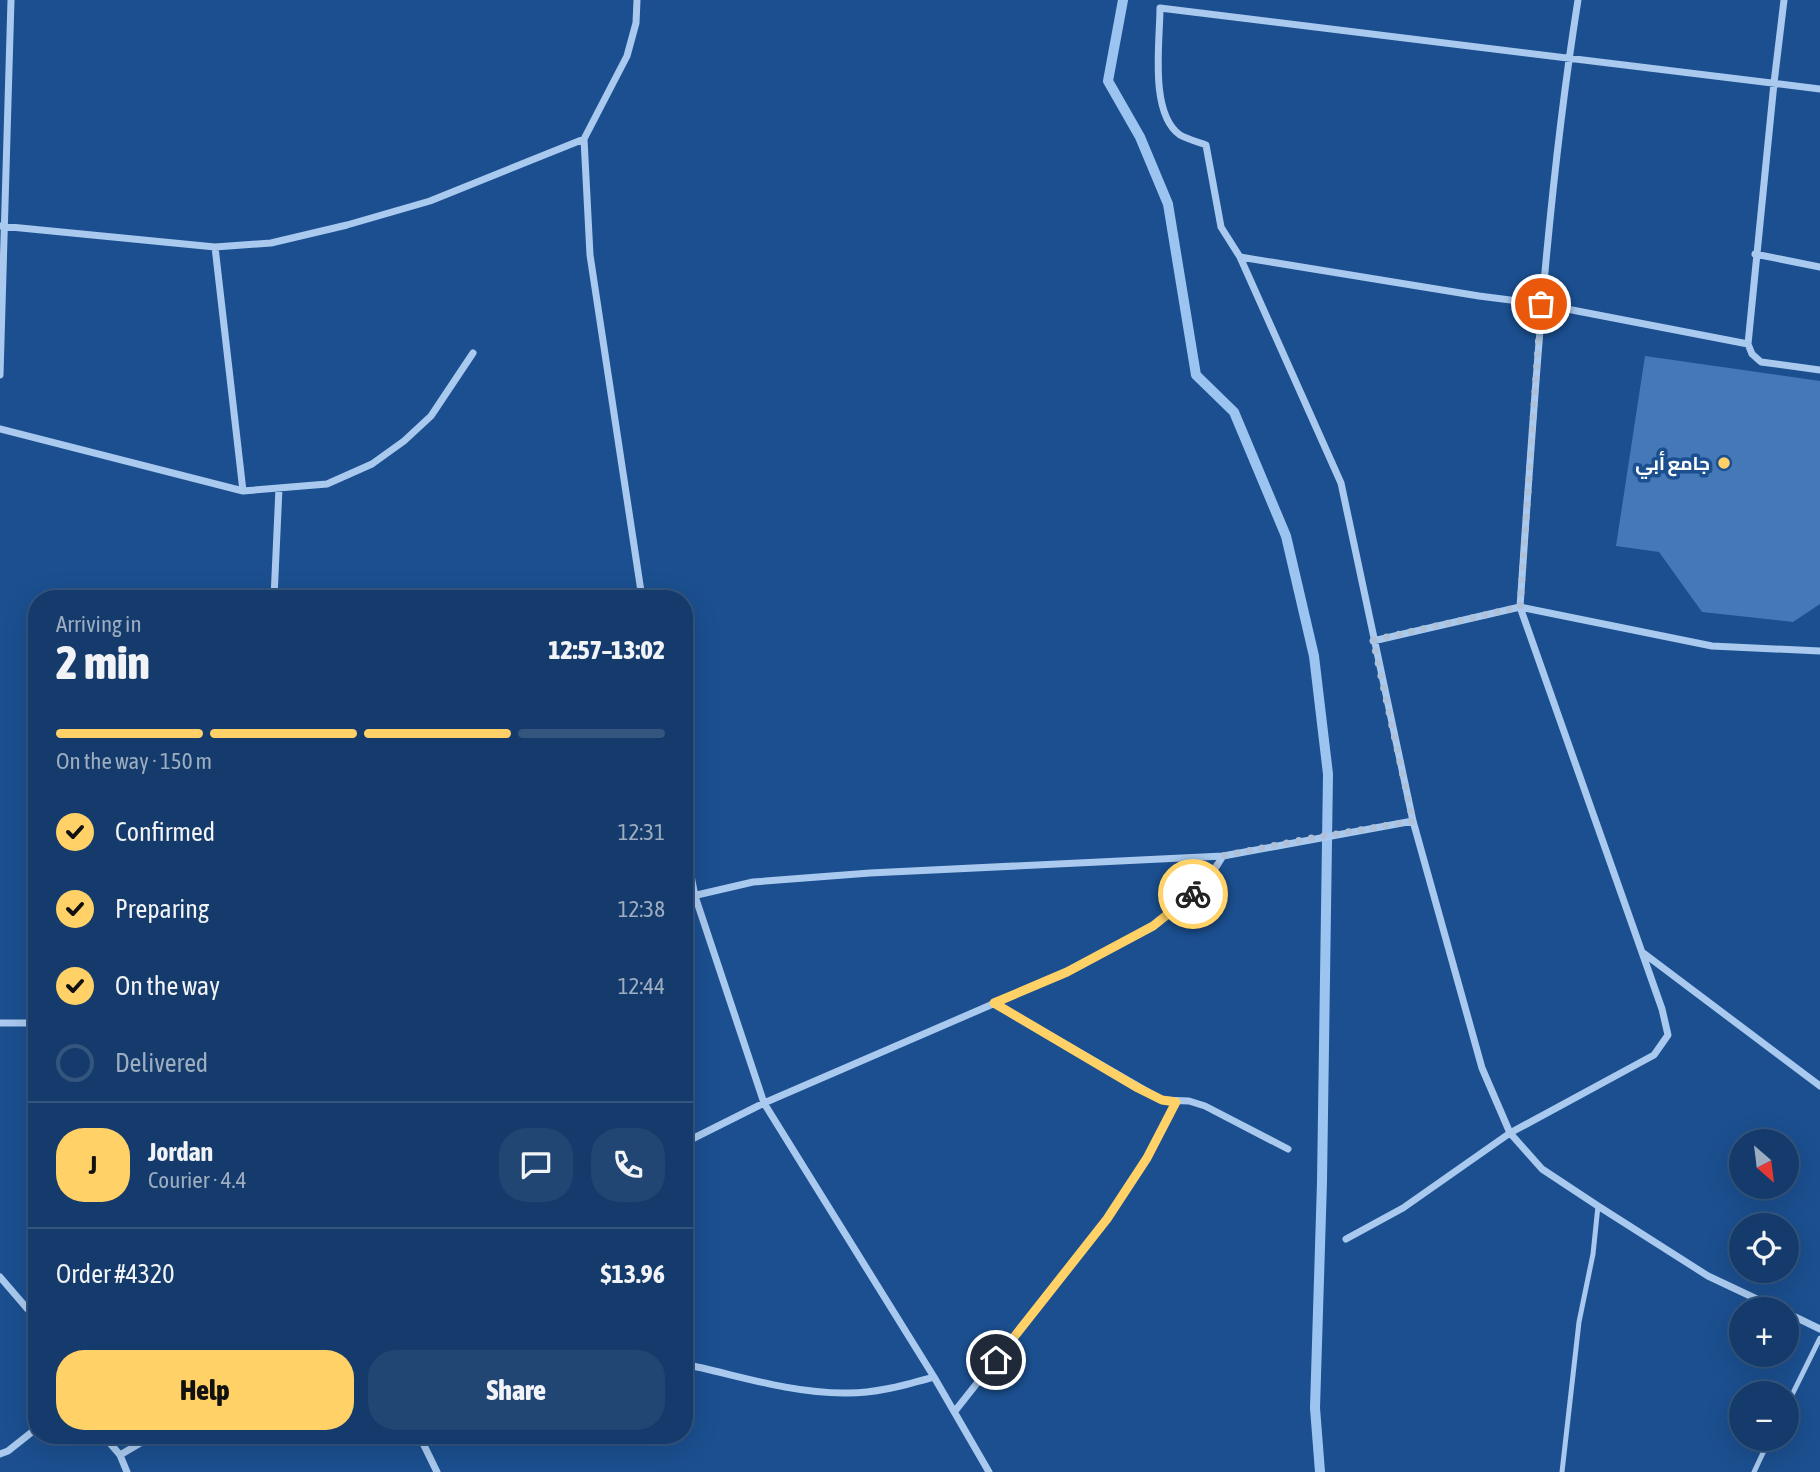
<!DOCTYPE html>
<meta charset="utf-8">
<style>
:root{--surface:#143b6b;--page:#214673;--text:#f1f3f6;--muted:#9dadc1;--line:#33557e;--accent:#ffd166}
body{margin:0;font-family:"Asap Condensed",Cairo,sans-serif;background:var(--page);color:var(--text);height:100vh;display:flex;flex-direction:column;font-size:26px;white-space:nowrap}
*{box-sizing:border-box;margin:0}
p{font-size:23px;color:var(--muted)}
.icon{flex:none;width:38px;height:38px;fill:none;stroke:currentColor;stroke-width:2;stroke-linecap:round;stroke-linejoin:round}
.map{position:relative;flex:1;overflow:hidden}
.sheet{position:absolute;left:28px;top:590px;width:665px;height:854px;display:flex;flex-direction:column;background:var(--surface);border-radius:28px;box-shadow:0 7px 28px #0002,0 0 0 2px var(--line)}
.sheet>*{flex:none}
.needle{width:46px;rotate:152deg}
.tools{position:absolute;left:1729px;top:1129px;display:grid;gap:14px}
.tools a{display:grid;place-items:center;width:70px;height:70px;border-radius:50%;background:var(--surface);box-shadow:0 7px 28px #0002,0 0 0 2px var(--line);font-size:35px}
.pin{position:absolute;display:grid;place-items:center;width:60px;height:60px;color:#fff;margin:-30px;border:4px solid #fff;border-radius:50%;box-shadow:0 2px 7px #0007}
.courier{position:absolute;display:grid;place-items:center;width:70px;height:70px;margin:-35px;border:5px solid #ffd166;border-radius:50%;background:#fff;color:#222;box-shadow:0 2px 9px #0007}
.summary em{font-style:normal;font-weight:800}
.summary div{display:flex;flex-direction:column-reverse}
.summary{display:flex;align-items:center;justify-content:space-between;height:119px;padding:0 28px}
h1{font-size:46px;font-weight:800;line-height:52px}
.bar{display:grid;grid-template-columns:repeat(4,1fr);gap:10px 7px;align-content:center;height:84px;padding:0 28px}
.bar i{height:9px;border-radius:5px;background:var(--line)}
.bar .active{background:var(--accent)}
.bar p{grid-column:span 4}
.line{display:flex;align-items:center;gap:18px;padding:0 28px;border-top:2px solid var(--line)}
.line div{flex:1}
.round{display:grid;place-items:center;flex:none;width:74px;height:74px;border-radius:28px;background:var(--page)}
ol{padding:0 28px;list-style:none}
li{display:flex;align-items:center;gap:21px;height:77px}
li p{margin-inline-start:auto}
li .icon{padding:7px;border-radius:50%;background:var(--accent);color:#111;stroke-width:4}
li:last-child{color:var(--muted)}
li i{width:38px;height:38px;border:4px solid var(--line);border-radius:50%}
.button{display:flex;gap:14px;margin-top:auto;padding:14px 28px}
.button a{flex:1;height:80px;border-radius:28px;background:var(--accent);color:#111;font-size:28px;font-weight:800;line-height:80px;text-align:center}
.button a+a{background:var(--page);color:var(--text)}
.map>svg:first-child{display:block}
</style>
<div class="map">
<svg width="1820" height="1472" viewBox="0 0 1820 1472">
<rect width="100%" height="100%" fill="#1b4f8f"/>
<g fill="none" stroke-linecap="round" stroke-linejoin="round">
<path stroke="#9cc4f0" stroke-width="10" d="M1123 0 1108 81 1140 137 1168 204 1196 375 1234 412 1286 536 1314 656 1328 774 1322 1182 1315 1408 1320 1472"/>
</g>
<path fill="#4478b7" d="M1645 356 1820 381V604L1793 622 1702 612 1659 552 1616 546Z"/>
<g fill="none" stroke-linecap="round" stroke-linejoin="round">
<path stroke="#a9c9ee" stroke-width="5" d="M1787 1405 1820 1338
M1562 1472 1579 1322 1593 1254 1598 1206
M1754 1472 1770 1438"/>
<path stroke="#a9c9ee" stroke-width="7" d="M637 0 636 23 627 56 584 139 590 255 642 598
M1784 0 1774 83 1748 344 1752 354 1761 362 1820 370
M0 226 215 247 271 243 347 225 430 201 584 139
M215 247 243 491
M1755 254 1820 267
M1240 257 1479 296 1541 304 1748 344
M0 375 11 0
M0 429 243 491 327 484 372 464 404 441 431 416 473 353
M274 598 279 488
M1520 607 1712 646 1820 651
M1373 641 1520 607C1534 404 1546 201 1578 0
M684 840 695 896 764 1103 934 1377 989 1472
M684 898 753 882 870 873 1223 856 1413 821
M1642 952 1820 1086
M994 1003 1162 1100 1189 1101 1205 1106 1288 1149
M0 1023H37
M684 1143 764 1103 1067 972 1153 926 1189 899 1211 875 1223 856
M1346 1239 1403 1208 1510 1133 1654 1055 1668 1035 1662 1009 1520 607
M0 1277 37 1320
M1778 1309 1708 1276 1598 1206 1542 1169 1510 1133 1482 1068 1413 821 1341 483 1240 257 1221 227 1206 145C1198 142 1187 139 1180 135 1149 113 1160 41 1160 8L1820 89
M1787 1313 1820 1329
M684 1364C737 1375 789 1393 844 1393 874 1394 905 1385 934 1377
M955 1411 1107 1219 1147 1158 1176 1102
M103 1435 120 1455 127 1472
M419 1435 437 1472
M0 1454 8 1451 37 1428
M120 1455 154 1435"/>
</g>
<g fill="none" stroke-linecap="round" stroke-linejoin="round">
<path stroke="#afc1d8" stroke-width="7" stroke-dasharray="0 12.6" d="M1193 894 1211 874 1223 856 1306 839 1413 821 1373 640 1520 607 1541 304"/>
<path stroke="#ffd166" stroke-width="9" d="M996 1360 1107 1219 1147 1158 1176 1102 1162 1100 1138 1088 994 1003 1067 972 1153 926 1193 894"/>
</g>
<circle fill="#ffd166" stroke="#1b4f8f" stroke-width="2.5" cx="1724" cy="463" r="7"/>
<g text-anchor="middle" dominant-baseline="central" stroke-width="7" stroke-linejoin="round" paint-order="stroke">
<g font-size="19" font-weight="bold" fill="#fff" stroke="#1b4f8f" text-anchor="end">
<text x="1710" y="463">جامع أبي</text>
</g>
</g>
</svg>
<div class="tools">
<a><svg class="needle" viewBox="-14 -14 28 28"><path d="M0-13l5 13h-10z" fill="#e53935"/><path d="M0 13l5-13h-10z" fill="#9dadc1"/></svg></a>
<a><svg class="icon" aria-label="locate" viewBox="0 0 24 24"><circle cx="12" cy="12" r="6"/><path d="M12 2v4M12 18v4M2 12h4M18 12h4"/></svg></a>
<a>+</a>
<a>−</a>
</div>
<div class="pin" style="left:1541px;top:304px;background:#ea580c"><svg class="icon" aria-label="bag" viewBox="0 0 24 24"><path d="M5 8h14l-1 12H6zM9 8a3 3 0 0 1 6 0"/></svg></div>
<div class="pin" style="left:996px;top:1360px;background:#1f2937"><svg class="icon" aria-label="home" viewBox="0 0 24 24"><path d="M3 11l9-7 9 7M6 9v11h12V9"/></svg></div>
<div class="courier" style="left:1193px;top:894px"><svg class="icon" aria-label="bike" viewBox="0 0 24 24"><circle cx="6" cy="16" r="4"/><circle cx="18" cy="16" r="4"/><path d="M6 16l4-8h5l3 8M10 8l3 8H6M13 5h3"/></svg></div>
<section class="sheet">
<div class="summary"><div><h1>2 min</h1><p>Arriving in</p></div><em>12:57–13:02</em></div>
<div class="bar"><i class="active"></i><i class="active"></i><i class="active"></i><i></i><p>On the way · 150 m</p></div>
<ol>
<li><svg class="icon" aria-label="check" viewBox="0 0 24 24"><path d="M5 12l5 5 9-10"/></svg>Confirmed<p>12:31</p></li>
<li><svg class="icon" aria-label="check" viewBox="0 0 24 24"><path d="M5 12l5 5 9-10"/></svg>Preparing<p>12:38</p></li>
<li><svg class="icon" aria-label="check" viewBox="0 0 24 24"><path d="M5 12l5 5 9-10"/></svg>On the way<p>12:44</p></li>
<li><i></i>Delivered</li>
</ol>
<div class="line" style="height:126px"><b class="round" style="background:var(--accent);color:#111">J</b><div><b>Jordan</b><p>Courier · 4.4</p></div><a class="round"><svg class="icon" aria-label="chat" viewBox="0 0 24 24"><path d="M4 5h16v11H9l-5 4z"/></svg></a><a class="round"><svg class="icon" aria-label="phone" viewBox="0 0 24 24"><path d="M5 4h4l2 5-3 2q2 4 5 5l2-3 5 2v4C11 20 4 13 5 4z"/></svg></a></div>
<div class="line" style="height:91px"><div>Order #4320</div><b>$13.96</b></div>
<div class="button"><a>Help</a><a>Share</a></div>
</section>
</div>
